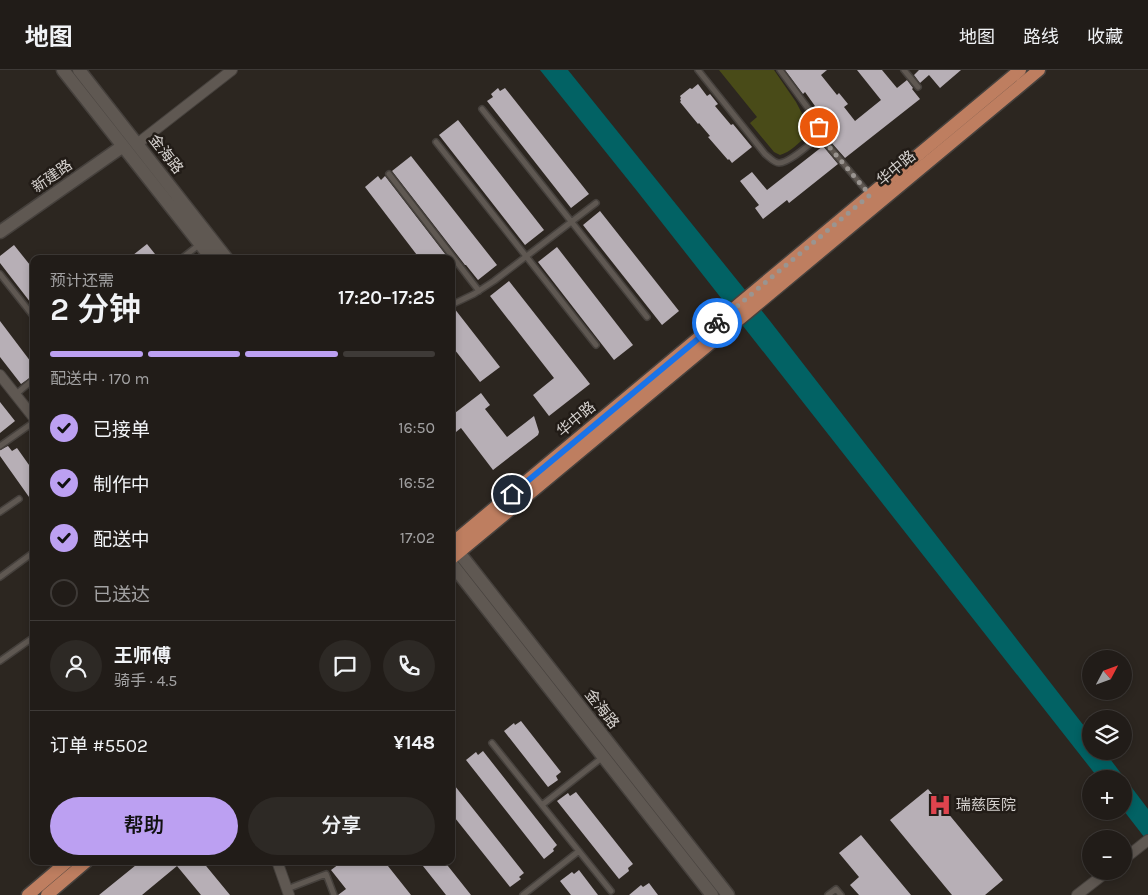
<!DOCTYPE html>
<html lang="zh">
<meta charset="utf-8">
<style>
:root{--surface:#211c18;--page:#2d2925;--text:#f1f3f6;--muted:#a2a1a2;--line:#3e3a37;--accent:#bca0f2}
body{margin:0;font-family:Karla,"Noto Sans SC",sans-serif;background:var(--page);color:var(--text);height:100vh;display:flex;flex-direction:column;font-size:19px;white-space:nowrap}
*{box-sizing:border-box;margin:0}
p{font-size:16px;color:var(--muted)}
.icon{flex:none;width:28px;height:28px;fill:none;stroke:currentColor;stroke-width:2;stroke-linecap:round;stroke-linejoin:round}
.map{position:relative;flex:1;overflow:hidden}
.details{position:absolute;left:30px;top:185px;width:425px;height:610px;display:flex;flex-direction:column;background:var(--surface);border-radius:10px;box-shadow:0 2px 8px #0003,0 0 0 1px var(--line)}
.details>*{flex:none}
.needle{width:32px;rotate:49deg}
.tools{position:absolute;left:1082px;top:580px;display:grid;gap:10px}
.tools a{display:grid;place-items:center;width:50px;height:50px;border-radius:50%;background:var(--surface);box-shadow:0 2px 8px #0003,0 0 0 1px var(--line);font-size:25px}
.pin{position:absolute;display:grid;place-items:center;width:42px;height:42px;color:#fff;margin:-21px;border:2px solid #fff;border-radius:50%;box-shadow:0 1px 5px #0007}
.courier{position:absolute;display:grid;place-items:center;width:50px;height:50px;margin:-25px;border:4px solid #1a73e8;border-radius:50%;background:#fff;color:#222;box-shadow:0 1px 6px #0007}
.headline em{font-style:normal;font-weight:600}
.headline div{display:flex;flex-direction:column-reverse}
.headline{display:flex;align-items:center;justify-content:space-between;height:85px;padding:0 20px}
h1{font-size:32px;font-weight:600;line-height:38px}
.bar{display:grid;grid-template-columns:repeat(4,1fr);gap:8px 5px;align-content:center;height:60px;padding:0 20px}
.bar i{height:6px;border-radius:4px;background:var(--line)}
.bar .on{background:var(--accent)}
.bar p{grid-column:span 4}
.line{display:flex;align-items:center;gap:12px;padding:0 20px;border-top:1px solid var(--line)}
.line div{flex:1}
.round{display:grid;place-items:center;flex:none;width:52px;height:52px;border-radius:26px;background:var(--page)}
ol{padding:0 20px;list-style:none}
li{display:flex;align-items:center;gap:15px;height:55px}
li p{margin-inline-start:auto}
li .icon{padding:5px;border-radius:50%;background:var(--accent);color:#111;stroke-width:4}
li:last-child{color:var(--muted)}
li i{width:28px;height:28px;border:2px solid var(--line);border-radius:50%}
.action{display:flex;gap:10px;margin-top:auto;padding:10px 20px}
.action a{flex:1;height:58px;border-radius:30px;background:var(--accent);color:#111;font-size:20px;font-weight:600;line-height:58px;text-align:center}
.action a+a{background:var(--page);color:var(--text)}
header{display:flex;align-items:center;gap:30px;box-sizing:border-box;height:70px;padding:0 25px;background:var(--surface);border-bottom:1px solid var(--line)}
header strong{font-size:24px}
nav{display:flex;gap:28px;margin-inline-start:auto;font-size:18px}
.map>svg:first-child{display:block}
</style>
<header>
<strong>地图</strong>
<nav><a>地图</a><a>路线</a><a>收藏</a></nav>
</header>
<div class="map">
<svg width="1148" height="825" viewBox="0 0 1148 825">
<rect width="100%" height="100%" fill="#2c2620"/>
<path fill="#494b18" d="M719 0H774L796 32 808 55 807 66C798 73 791 82 780 85L774 82 750 53 757 47Z"/>
<path fill="#026264" d="M540 0H568L770 251 1091 665V681H1104L1148 739V772L1124 741V709H1099L637 121Z"/>
<path fill="#b7afb6" d="M785 0H827L821 5 837 25 839 23 848 34 844 37 855 51 881 30 857 0H882L897 18 907 10 913 18 912 19 920 29 845 88 830 71 837 65 814 37 815 36 805 22 803 24Z
M919 0H961L940 18 929 5 920 13 914 5Z
M698 14 707 26 710 24 718 34 715 36 731 55 733 54 752 77 732 93 729 89 728 90 708 67 710 66 699 53 698 54 680 32 681 31 680 29 681 28 680 26 690 18 692 19Z
M498 18 500 21 505 18 589 124 571 138 487 31 493 27 491 24Z
M458 50 544 160 525 175 439 65Z
M823 76 838 94 789 133 787 130 763 149 755 138 759 135 740 111 752 102 767 120Z
M411 86 497 195 478 210 466 195H465L392 101Z
M378 106 381 110 385 106 449 189H420L365 117Z
M600 141 679 241 662 255 583 155Z
M147 174 159 189H128Z
M14 175 34 200V237L0 193V186Z
M557 177 633 275 614 290 538 192Z
M509 211 590 314 549 346 533 325 554 308 490 226Z
M454 238 500 297 480 312 451 275V239Z
M0 251 34 296V305L21 314 0 287Z
M481 323 490 335 485 339 507 367 534 346 539 362 538 365 493 400 461 358 451 366V346Z
M0 332 15 351 0 363Z
M8 376 12 381 17 378 34 402V434L0 386V380Z
M521 651 561 702 556 706 558 710 548 717 504 661 514 653 515 655Z
M483 681 557 775 553 779 554 781 544 789 466 690 476 682 478 685Z
M451 711 524 803 519 807 521 809 510 817 451 743Z
M928 719 1003 810 985 825H952L890 750Z
M576 722 633 794 628 798 629 801 619 809 557 731 568 723 570 726Z
M861 765 911 825H859L850 815 859 807 839 783Z
M141 791H202L230 825H201L177 796 142 825H99Z
M343 791H384L411 825H338L346 819 331 800Z
M419 791H444L471 825H446Z
M579 800 598 825H571L560 811 572 802 574 804Z
M649 813 658 825H629L641 815 643 817Z"/>
<g fill="none" stroke-linecap="round" stroke-linejoin="round">
<defs>
<path id="lane" d="M698 0 765 84C769 87 774 93 779 93 790 93 812 72 820 66
M780 0 813 45 819 57 820 66 870 125
M904 0 918 17
M482 39 647 247
M436 72 596 275
M389 104 479 221
M181 189 200 174
M0 204 34 247
M451 235 474 224 494 211 596 133
M15 325 34 309
M0 376 34 352
M0 442 19 429
M0 507 34 482
M0 591 34 567
M492 673 611 821
M542 735 603 687
M287 819 326 804 334 825
M523 825 579 781
M828 825 836 819 841 825"/>
<path id="street" d="M137 74 232 0
M0 305 34 348
M1124 789 1148 770
M277 791 289 825
M1077 825 1108 801"/>
<path id="secondary" d="M63 0 212 189
M79 0 227 189
M0 162 123 76
M453 475 728 825
M451 493 712 825"/>
<path id="primary" d="M451 474 1020 0
M451 489 1039 0
M28 825 68 791
M47 825 87 791"/>
</defs>
<use href="#lane" stroke="#46413d" stroke-width="8"/>
<use href="#street" stroke="#46413d" stroke-width="12"/>
<use href="#secondary" stroke="#46413d" stroke-width="15"/>
<use href="#primary" stroke="#46413d" stroke-width="15"/>
<use href="#lane" stroke="#5f5852" stroke-width="5"/>
<use href="#street" stroke="#5f5852" stroke-width="10"/>
<use href="#secondary" stroke="#5f5852" stroke-width="12"/>
<use href="#primary" stroke="#be7e60" stroke-width="12"/>
</g>
<g fill="none" stroke-linecap="round" stroke-linejoin="round">
<path stroke="#9a9591" stroke-width="5" stroke-dasharray="0 9" d="M717 253 870 125 820 66 819 57"/>
<path stroke="#1a73e8" stroke-width="6" d="M512 424 717 253"/>
</g>
<defs>
<symbol id="hospital-bare" viewBox="-9 -9 18 18"><path d="M-5-5h3v3.5h4V-5h3V5h-3V1.5h-4V5h-3Z" fill="#e0444e" stroke="#221c17" stroke-width="2.5" paint-order="stroke"/></symbol>
</defs>
<g fill-rule="evenodd">
<use href="#hospital-bare" x="924" y="719" width="32" height="32"/>
</g>
<g text-anchor="middle" dominant-baseline="central" stroke-width="5" stroke-linejoin="round" paint-order="stroke">
<g font-size="15" fill="#d5d1ce" stroke="#221c17">
<text transform="translate(166 84) rotate(52)">金海路</text>
<text transform="translate(896 98) rotate(-40)">华中路</text>
<text transform="translate(52 106) rotate(-35)">新建路</text>
<text transform="translate(576 349) rotate(-40)">华中路</text>
<text transform="translate(602 639) rotate(52)">金海路</text>
</g>
<g font-size="15" fill="#d5d1ce" stroke="#221c17" text-anchor="start">
<text x="956" y="735">瑞慈医院</text>
</g>
</g>
</svg>
<div class="tools">
<a><svg class="needle" viewBox="-14 -14 28 28"><path d="M0-13l5 13h-10z" fill="#e53935"/><path d="M0 13l5-13h-10z" fill="#a2a1a2"/></svg></a>
<a><svg class="icon" aria-label="layers" viewBox="0 0 24 24"><path d="M12 4l9 5-9 5-9-5zM3 14l9 5 9-5"/></svg></a>
<a>+</a>
<a>−</a>
</div>
<div class="pin" style="left:819px;top:57px;background:#ea580c"><svg class="icon" aria-label="bag" viewBox="0 0 24 24"><path d="M5 8h14l-1 12H6zM9 8a3 3 0 0 1 6 0"/></svg></div>
<div class="pin" style="left:512px;top:424px;background:#1f2937"><svg class="icon" aria-label="home" viewBox="0 0 24 24"><path d="M3 11l9-7 9 7M6 9v11h12V9"/></svg></div>
<div class="courier" style="left:717px;top:253px"><svg class="icon" aria-label="bike" viewBox="0 0 24 24"><circle cx="6" cy="16" r="4"/><circle cx="18" cy="16" r="4"/><path d="M6 16l4-8h5l3 8M10 8l3 8H6M13 5h3"/></svg></div>
<section class="details">
<div class="headline"><div><h1>2 分钟</h1><p>预计还需</p></div><em>17:20–17:25</em></div>
<div class="bar"><i class="on"></i><i class="on"></i><i class="on"></i><i></i><p>配送中 · 170 m</p></div>
<ol>
<li><svg class="icon" aria-label="check" viewBox="0 0 24 24"><path d="M5 12l5 5 9-10"/></svg>已接单<p>16:50</p></li>
<li><svg class="icon" aria-label="check" viewBox="0 0 24 24"><path d="M5 12l5 5 9-10"/></svg>制作中<p>16:52</p></li>
<li><svg class="icon" aria-label="check" viewBox="0 0 24 24"><path d="M5 12l5 5 9-10"/></svg>配送中<p>17:02</p></li>
<li><i></i>已送达</li>
</ol>
<div class="line" style="height:90px"><a class="round"><svg class="icon" aria-label="person" viewBox="0 0 24 24"><circle cx="12" cy="8" r="4"/><path d="M4 21q1-7 8-7t8 7"/></svg></a><div><b>王师傅</b><p>骑手 · 4.5</p></div><a class="round"><svg class="icon" aria-label="chat" viewBox="0 0 24 24"><path d="M4 5h16v11H9l-5 4z"/></svg></a><a class="round"><svg class="icon" aria-label="phone" viewBox="0 0 24 24"><path d="M5 4h4l2 5-3 2q2 4 5 5l2-3 5 2v4C11 20 4 13 5 4z"/></svg></a></div>
<div class="line" style="height:65px"><div>订单 #5502</div><b>¥148</b></div>
<div class="action"><a>帮助</a><a>分享</a></div>
</section>
</div>
